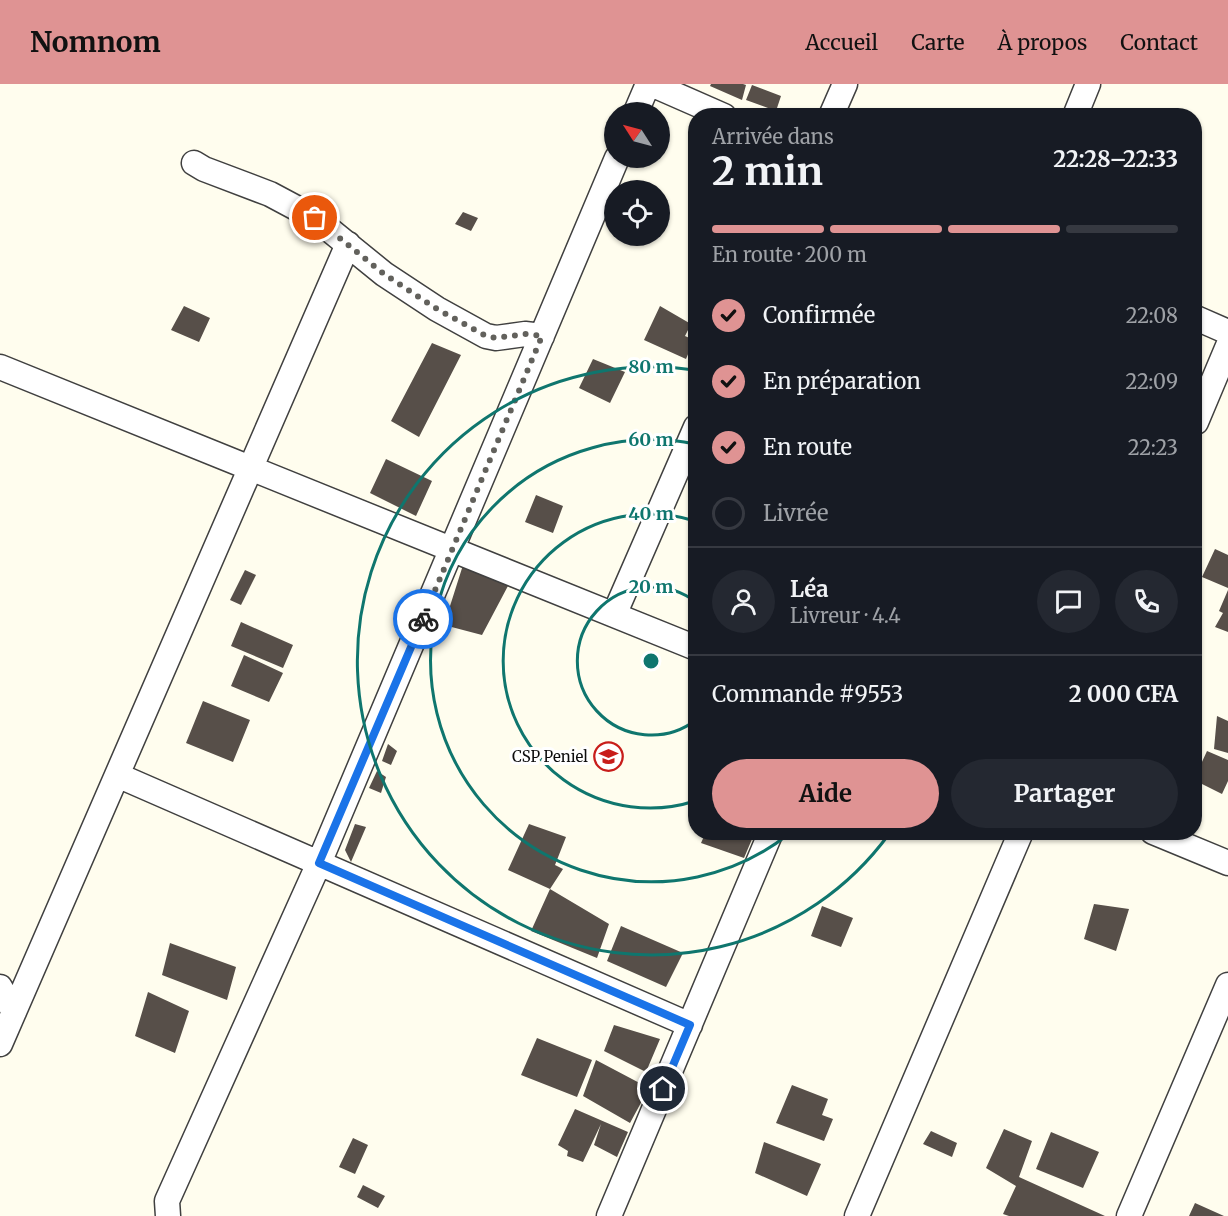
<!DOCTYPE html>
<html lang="fr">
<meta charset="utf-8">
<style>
:root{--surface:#171b24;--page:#242831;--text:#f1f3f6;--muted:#9ea1a6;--line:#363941;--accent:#df9393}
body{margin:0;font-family:Merriweather,serif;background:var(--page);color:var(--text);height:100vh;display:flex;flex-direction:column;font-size:22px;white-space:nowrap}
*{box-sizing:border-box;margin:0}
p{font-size:20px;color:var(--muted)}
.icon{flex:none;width:33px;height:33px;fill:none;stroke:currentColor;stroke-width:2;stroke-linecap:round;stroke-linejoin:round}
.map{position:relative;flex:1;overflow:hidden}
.details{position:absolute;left:688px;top:24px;width:514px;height:732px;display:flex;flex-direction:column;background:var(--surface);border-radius:24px;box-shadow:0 2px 4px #0004}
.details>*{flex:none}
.needle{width:39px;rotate:306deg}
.buttons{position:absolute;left:604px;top:18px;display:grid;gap:12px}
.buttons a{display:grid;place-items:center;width:66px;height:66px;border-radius:50%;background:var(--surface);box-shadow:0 2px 4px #0004;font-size:30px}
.pin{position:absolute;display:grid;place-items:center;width:51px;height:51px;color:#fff;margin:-26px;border:3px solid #fff;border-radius:50%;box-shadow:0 2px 6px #0007}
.courier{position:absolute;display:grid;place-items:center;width:60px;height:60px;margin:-30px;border:4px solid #1a73e8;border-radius:50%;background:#fff;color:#222;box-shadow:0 2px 8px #0007}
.overview em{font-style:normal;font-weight:700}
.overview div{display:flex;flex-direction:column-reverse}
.overview{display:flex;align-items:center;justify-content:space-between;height:102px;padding:0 24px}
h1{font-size:39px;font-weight:700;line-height:45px}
.bar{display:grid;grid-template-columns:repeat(4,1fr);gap:9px 6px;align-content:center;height:72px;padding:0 24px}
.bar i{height:8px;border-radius:4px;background:var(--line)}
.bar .current{background:var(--accent)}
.bar p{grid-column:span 4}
.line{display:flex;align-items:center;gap:15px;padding:0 24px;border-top:2px solid var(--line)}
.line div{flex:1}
.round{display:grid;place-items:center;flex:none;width:63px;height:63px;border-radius:32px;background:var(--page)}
ol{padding:0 24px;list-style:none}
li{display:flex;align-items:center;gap:18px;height:66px}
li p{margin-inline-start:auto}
li .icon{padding:6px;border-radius:50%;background:var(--accent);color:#111;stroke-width:4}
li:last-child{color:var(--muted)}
li i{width:33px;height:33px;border:3px solid var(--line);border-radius:50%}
.button{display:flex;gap:12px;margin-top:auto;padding:12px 24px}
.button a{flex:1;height:69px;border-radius:36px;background:var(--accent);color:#111;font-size:24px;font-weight:700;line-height:69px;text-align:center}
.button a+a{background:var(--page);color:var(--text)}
header{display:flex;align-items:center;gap:36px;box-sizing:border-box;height:84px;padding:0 30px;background:var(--accent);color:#111}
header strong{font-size:28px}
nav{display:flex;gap:33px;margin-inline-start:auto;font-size:21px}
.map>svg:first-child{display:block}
</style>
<header>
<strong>Nomnom</strong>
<nav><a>Accueil</a><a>Carte</a><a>À propos</a><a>Contact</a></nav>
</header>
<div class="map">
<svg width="1228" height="1132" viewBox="0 0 1228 1132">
<rect width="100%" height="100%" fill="#fffdee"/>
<path fill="#574f49" d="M711 0H743L746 1 742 16 710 2Z
M752 1 781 12 776 27 746 16Z
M463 128 478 134 471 147 455 140Z
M184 222 210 234 199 258 171 246Z
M660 222 691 240 685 252 694 256 686 275 644 256Z
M432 259 461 271 419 353 391 337Z
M593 275 625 288 610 319 579 304Z
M386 375 432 397 416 432 370 409Z
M536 411 563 422 553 449 525 438Z
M1215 465 1228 471V504L1202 493Z
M463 481 509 500 482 551 444 541Z
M245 486 256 491 241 521 230 516Z
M1228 506V548L1215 543 1223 529 1219 527Z
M241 538 293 561 283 584 231 562Z
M244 571 283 589 269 618 231 602Z
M203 617 250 636 233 678 186 659Z
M1217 632 1228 637V669L1214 665Z
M388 660 397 667 391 681 382 677Z
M1207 667 1228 676V697L1222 710 1196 697V691Z
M377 687 386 693 381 709 369 704Z
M355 740 366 743 351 778 345 766Z
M529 740 566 753 555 781 563 785 550 805 609 840 597 874 531 847 550 805 508 786Z
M706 748H755L744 774 701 759Z
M1094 820 1129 825 1116 867 1084 855Z
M822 822 853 834 841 863 811 852Z
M621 842 683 869 666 903 607 877Z
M170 859 236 883 227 916 162 891Z
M148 908 189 927 175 969 135 952Z
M614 941 660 955 646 988 604 967Z
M537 954 592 976 577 1013 521 991Z
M596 976 649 1004 630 1039 583 1012Z
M792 1001 828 1015 822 1031 833 1035 824 1057 776 1039Z
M575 1025 628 1048 617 1073 594 1061 601 1040 583 1078 567 1072 568 1067 558 1061Z
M1004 1045 1032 1057 1019 1093 1105 1132H1009L1003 1130 1016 1102 986 1084Z
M931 1047 957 1059 952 1073 923 1060Z
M1051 1048 1099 1068 1083 1104 1036 1085Z
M353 1054 368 1061 355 1090 339 1083Z
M764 1058 821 1080 807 1112 755 1089Z
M363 1101 385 1112 378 1124 357 1113Z
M1195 1119 1224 1132H1189Z"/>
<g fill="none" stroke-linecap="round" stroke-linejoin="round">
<defs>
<path id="minor" d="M651 0 724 32
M636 28 648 0
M831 32 845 0
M1075 32 1088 0
M194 79 204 85 270 110 315 134 384 190 437 225 486 252 496 254 525 250 542 252
M1196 234 1228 248
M0 283 696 564
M1196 338 1228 262
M614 531 696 343
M117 691 690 941
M1153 748 1228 779
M0 903 14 928
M0 960 348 160
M168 1132 167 1117 319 779 617 74
M609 1132 771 748
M857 1132 1021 748
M1129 1132 1228 901"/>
</defs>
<use href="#minor" stroke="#404040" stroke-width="27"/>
<use href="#minor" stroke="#fff" stroke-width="24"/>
</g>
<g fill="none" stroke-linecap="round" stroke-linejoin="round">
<path stroke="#62615c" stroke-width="6" stroke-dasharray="0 10.8" d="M315 134 384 190 437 225 486 252 496 254 525 250 542 252 423 535"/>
<path stroke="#1a73e8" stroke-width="8" d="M423 535 319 779 690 941 663 1005"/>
</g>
<g fill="none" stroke="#0f766e" stroke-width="3">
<path d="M696 636A74 74 0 1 1 696 518"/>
<path d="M695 717A147 147 0 1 1 695 437"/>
<path d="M790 749A221 221 0 1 1 695 360"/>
<path d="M889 750A294 294 0 1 1 694 286"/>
</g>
<defs>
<symbol id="school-ring" viewBox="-11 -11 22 22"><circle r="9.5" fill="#fff" stroke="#c81d1a" stroke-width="1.5"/><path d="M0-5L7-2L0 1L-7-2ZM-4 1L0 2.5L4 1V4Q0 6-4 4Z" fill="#c81d1a"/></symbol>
</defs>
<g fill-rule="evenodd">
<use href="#school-ring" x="592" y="656" width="33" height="33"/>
</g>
<g text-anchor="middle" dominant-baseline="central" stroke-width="6" stroke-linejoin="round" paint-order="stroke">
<g font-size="15" fill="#0d0d0d" stroke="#fff" text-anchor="end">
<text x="588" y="672">CSP Peniel</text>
</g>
</g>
<circle cx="651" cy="577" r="9" fill="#0f766e" stroke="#fff" stroke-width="3"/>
<g font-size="18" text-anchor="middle" font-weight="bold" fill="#0f766e" stroke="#fff" stroke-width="6" stroke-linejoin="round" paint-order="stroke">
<text x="651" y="289">80 m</text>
<text x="651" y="362">60 m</text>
<text x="651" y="436">40 m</text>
<text x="651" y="509">20 m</text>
</g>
</svg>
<div class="buttons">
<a><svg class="needle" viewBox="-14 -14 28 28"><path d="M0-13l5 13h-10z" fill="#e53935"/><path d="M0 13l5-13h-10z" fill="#9ea1a6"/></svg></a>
<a><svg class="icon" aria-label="locate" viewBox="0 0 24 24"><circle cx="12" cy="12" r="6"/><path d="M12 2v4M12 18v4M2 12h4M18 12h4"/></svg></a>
</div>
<div class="pin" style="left:315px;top:134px;background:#ea580c"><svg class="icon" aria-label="bag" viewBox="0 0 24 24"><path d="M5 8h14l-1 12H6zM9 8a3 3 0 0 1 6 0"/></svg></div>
<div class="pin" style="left:663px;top:1005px;background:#1f2937"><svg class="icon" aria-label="home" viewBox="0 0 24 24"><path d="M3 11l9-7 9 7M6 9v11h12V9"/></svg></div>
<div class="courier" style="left:423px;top:535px"><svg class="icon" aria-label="bike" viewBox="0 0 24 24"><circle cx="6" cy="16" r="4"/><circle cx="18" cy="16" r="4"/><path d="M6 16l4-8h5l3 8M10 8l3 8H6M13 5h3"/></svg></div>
<section class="details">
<div class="overview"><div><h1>2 min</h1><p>Arrivée dans</p></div><em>22:28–22:33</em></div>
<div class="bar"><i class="current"></i><i class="current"></i><i class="current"></i><i></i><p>En route · 200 m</p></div>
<ol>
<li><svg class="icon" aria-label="check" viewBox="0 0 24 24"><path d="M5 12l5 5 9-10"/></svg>Confirmée<p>22:08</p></li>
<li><svg class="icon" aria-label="check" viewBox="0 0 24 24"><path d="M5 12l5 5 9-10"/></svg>En préparation<p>22:09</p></li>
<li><svg class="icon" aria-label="check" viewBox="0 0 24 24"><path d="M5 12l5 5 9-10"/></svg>En route<p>22:23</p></li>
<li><i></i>Livrée</li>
</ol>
<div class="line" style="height:108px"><a class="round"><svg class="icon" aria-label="person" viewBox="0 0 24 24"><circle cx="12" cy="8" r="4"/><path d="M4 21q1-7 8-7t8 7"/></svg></a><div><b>Léa</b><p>Livreur · 4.4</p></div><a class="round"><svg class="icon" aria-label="chat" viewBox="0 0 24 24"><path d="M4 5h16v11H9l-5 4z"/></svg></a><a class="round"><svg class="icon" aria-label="phone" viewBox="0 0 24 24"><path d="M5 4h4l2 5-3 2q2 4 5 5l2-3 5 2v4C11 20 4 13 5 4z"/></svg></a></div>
<div class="line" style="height:78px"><div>Commande #9553</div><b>2 000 CFA</b></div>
<div class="button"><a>Aide</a><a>Partager</a></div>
</section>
</div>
